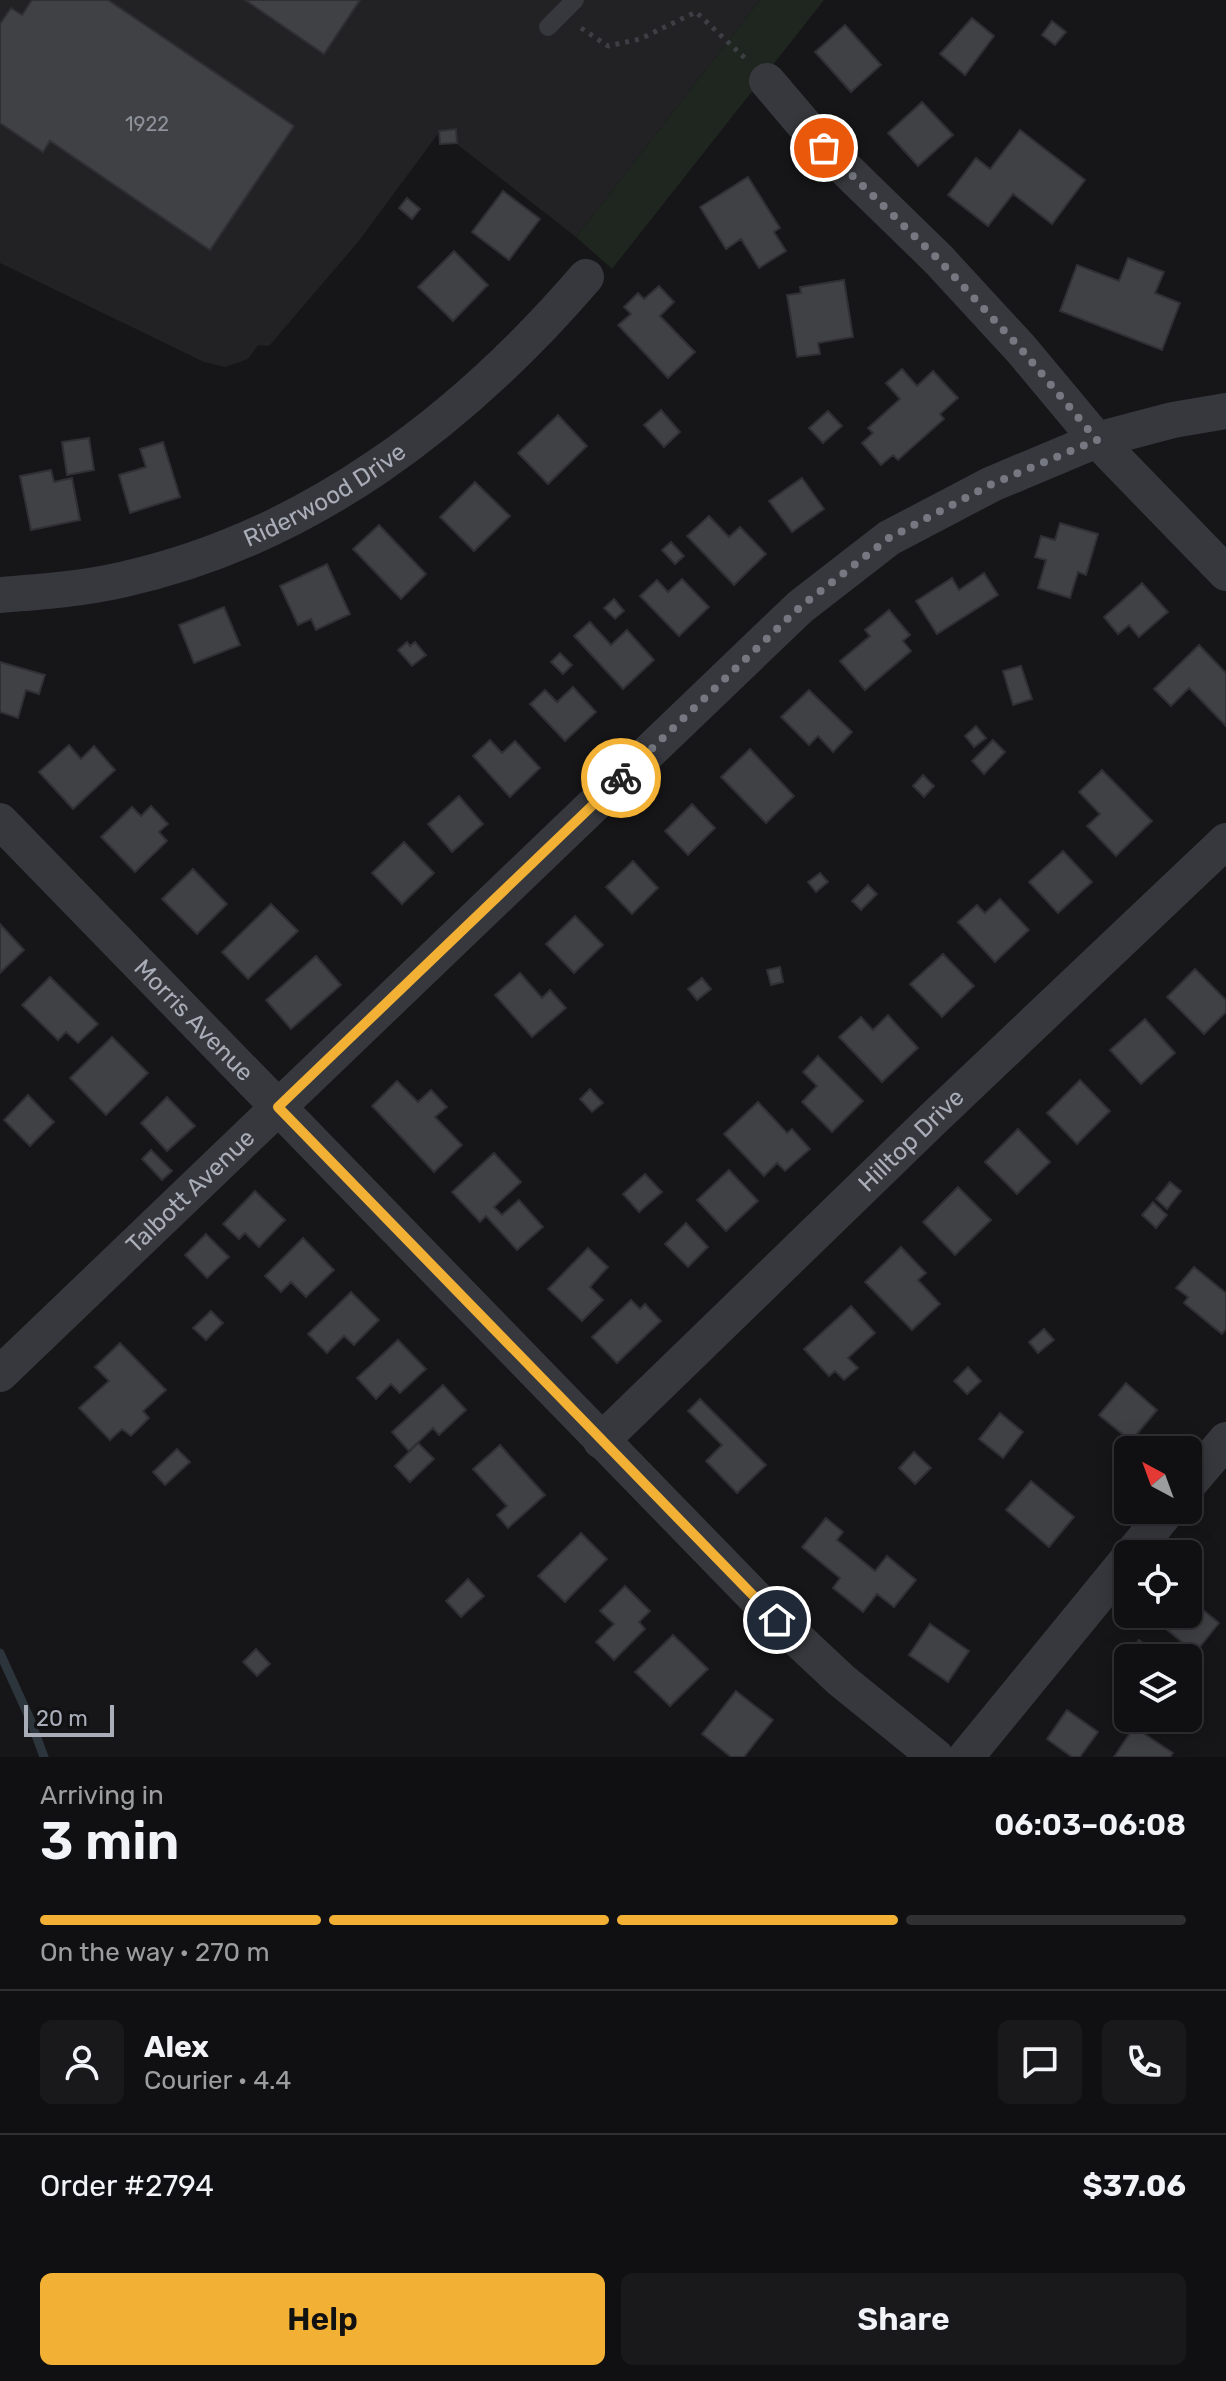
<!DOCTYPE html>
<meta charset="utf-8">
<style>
:root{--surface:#101012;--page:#19191b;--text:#f1f3f6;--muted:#9c9d9f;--line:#303032;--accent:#f2b134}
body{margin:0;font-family:Rubik,sans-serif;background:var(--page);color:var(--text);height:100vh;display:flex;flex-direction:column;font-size:30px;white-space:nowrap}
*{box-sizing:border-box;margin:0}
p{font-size:26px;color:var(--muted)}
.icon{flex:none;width:44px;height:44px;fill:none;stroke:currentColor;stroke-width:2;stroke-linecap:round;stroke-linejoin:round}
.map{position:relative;height:1757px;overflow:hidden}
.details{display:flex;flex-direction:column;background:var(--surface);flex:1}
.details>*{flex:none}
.needle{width:52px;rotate:319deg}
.controls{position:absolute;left:1114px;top:1436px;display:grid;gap:16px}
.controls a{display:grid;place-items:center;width:88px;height:88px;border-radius:12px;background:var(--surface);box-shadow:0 4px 20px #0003,0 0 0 2px var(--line);font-size:40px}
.scale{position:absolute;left:24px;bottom:20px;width:90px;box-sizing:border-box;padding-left:8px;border:4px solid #a8adb8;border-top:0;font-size:22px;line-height:28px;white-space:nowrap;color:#a8adb8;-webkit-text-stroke:6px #111113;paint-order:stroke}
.pin{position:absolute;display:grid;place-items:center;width:68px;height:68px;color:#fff;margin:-34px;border:4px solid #fff;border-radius:50%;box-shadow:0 2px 8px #0007}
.courier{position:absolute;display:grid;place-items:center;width:80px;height:80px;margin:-40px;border:6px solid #f2b134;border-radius:50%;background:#fff;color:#222;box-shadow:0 2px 10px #0007}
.summary em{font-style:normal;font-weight:600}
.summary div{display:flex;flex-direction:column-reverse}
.summary{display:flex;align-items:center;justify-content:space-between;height:136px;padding:0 40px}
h1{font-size:52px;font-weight:600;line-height:60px}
.bar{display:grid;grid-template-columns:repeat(4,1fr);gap:12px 8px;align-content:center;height:96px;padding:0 40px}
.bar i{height:10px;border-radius:6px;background:var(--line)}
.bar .selected{background:var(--accent)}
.bar p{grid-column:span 4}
.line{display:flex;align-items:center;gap:20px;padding:0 40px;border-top:2px solid var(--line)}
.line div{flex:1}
.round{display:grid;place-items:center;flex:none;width:84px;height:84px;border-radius:12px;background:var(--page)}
.action{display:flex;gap:16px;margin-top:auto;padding:16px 40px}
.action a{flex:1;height:92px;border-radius:12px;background:var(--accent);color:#111;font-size:32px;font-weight:600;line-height:92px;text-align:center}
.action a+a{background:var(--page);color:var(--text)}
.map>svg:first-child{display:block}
</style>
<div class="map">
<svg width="1226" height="1757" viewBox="0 0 1226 1757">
<rect width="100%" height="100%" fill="#161618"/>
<path fill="#222225" d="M0 0H760L576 237 440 131 358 242 269 346 258 345 248 359 225 367 204 362 0 263Z"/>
<path fill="#1e261f" d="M760 0H824L612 269 576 237Z"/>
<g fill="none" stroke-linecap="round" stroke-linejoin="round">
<path stroke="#2c353c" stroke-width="9" d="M0 1653 30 1719 44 1757"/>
</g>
<path fill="#404145" stroke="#303034" stroke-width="2" d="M32 0H108L294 126 210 250 50 141 43 152 0 123V24L11 8 22 15Z
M245 0H360L324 54Z
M972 18 994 36 965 75 940 54Z
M1052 21 1066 32 1055 45 1042 35Z
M845 25 881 65 851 92 815 52Z
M922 102 953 135 918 166 888 133Z
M456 129 457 143 440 144 439 131Z
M1020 130 1085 180 1052 224 1013 194 988 226 948 195 976 158 990 169Z
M748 177 780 228 774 232 786 251 759 268 741 239 726 249 700 207Z
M503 191 540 219 509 260 472 232Z
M407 198 420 209 412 219 399 208Z
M454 251 488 285 453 321 418 287Z
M1128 258 1164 272 1155 293 1180 303 1162 350 1060 311 1077 265 1119 281Z
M844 280 853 337 818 343 820 354 797 357 787 295 801 293 800 287Z
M659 286 674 302 660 316 695 352 668 378 618 325 631 314 624 307 638 293 644 299Z
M902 369 917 386 933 371 958 398 940 414 944 419 898 460 893 455 881 465 862 443 873 433 868 428 900 399 886 383Z
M661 410 680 432 664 447 644 425Z
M828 411 842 426 823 443 809 428Z
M558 415 587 446 548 484 518 453Z
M89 438 94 470 67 475 62 442Z
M163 442 180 497 130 513 119 475 146 467 140 449Z
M51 470 54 482 72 478 80 520 31 530 20 476Z
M802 478 824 509 792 532 769 501Z
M475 482 510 516 474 551 440 517Z
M709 516 729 537 740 527 766 554 734 585 687 536Z
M1060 523 1098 534 1086 575 1078 572 1070 598 1038 588 1046 560 1035 557 1041 536 1055 540Z
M379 525 426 574 401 599 353 549Z
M671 542 684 556 675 564 662 550Z
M327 564 350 614 316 630 311 619 298 625 280 586Z
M984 573 998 595 937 634 916 601 952 578 959 590Z
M682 579 709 607 679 636 640 596 657 580 668 592Z
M1142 583 1168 612 1139 637 1129 625 1118 634 1104 617Z
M614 599 624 611 615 619 604 608Z
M224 607 240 645 194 663 179 625Z
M889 610 910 635 903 641 911 651 865 690 840 661 870 636 865 630Z
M590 622 611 645 627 630 654 660 623 689 574 636Z
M407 642 410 646 415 642 426 655 412 666 398 650Z
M1199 645 1226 673V726L1189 688 1171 706 1154 689Z
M560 653 572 665 563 674 551 662Z
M0 662 45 675 39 694 26 690 18 718 0 712Z
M1021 666 1032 699 1013 705 1003 671Z
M573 687 596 712 565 741 530 704 545 690 557 702Z
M809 690 852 732 833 752 818 736 809 745 781 717Z
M976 726 986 738 974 747 965 736Z
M490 740 502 753 515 741 540 768 510 797 473 756Z
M993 740 1005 752 984 774 972 761Z
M69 745 81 759 94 746 115 770 73 809 39 772Z
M750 749 794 796 766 823 721 777Z
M1102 770 1152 821 1116 856 1087 826 1100 814 1079 792Z
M923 775 934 786 924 797 913 786Z
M459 796 483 824 452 852 428 824Z
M692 804 715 828 688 855 665 831Z
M151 806 168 824 159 832 167 841 135 872 101 837 132 807 141 816Z
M404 842 434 873 402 904 372 873Z
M1063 851 1092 882 1058 913 1029 882Z
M633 861 658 888 632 914 606 887Z
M193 869 227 904 197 934 162 899Z
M820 873 828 882 816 892 808 882Z
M868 885 877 894 861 910 852 901Z
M1000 899 1029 930 995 962 958 922 977 905 985 913Z
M271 904 298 931 248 979 222 952Z
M575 916 603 945 574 973 546 944Z
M0 924 24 950 0 973Z
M943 954 974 986 942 1017 910 984Z
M316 956 341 985 291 1029 266 1000Z
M780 967 783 982 771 985 767 970Z
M1195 969 1226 1000V1012L1204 1034 1167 997Z
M520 973 542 998 550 990 566 1008 532 1037 495 995Z
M50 977 98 1024 78 1043 66 1032 58 1040 22 1005Z
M702 978 711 989 697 1000 688 989Z
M888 1015 918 1048 882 1082 839 1037 861 1017 873 1030Z
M1145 1019 1175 1053 1141 1084 1110 1050Z
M112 1037 148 1073 106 1115 70 1078Z
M818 1056 863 1101 832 1132 802 1102 817 1086 803 1072Z
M1080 1080 1110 1111 1077 1144 1047 1113Z
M397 1081 418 1102 431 1090 447 1107 435 1117 462 1145 434 1172 372 1106Z
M590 1089 603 1103 592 1112 580 1099Z
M28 1095 54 1122 30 1146 4 1120Z
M167 1097 195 1126 167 1151 141 1123Z
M758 1102 787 1133 792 1129 810 1149 785 1171 777 1163 764 1176 724 1134Z
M1018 1129 1050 1162 1017 1194 985 1162Z
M151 1150 172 1171 162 1180 142 1159Z
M494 1153 521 1182 494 1207 502 1215 519 1200 543 1227 517 1250 486 1216 480 1222 452 1192Z
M729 1170 758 1201 726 1231 697 1200Z
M645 1174 662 1192 639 1212 623 1194Z
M1170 1182 1181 1191 1167 1209 1156 1199Z
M958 1187 991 1220 955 1255 923 1222Z
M255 1191 285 1220 259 1247 245 1233 239 1239 223 1224Z
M1153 1202 1167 1215 1156 1228 1142 1215Z
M686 1223 708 1247 688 1267 665 1244Z
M206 1234 229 1257 207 1278 185 1255Z
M303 1238 334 1270 306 1297 291 1282 281 1292 265 1276Z
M901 1247 926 1273 918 1280 940 1304 912 1330 865 1282Z
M588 1248 608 1267 590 1287 603 1300 582 1321 548 1289Z
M1194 1267 1226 1293V1329L1222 1334 1184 1303 1188 1297 1176 1288Z
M351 1292 379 1320 354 1345 344 1336 327 1353 308 1334Z
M631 1300 640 1309 645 1304 661 1321 617 1363 592 1337Z
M851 1306 875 1333 848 1358 858 1368 844 1380 835 1371 829 1376 804 1349Z
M211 1311 223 1323 206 1340 193 1328Z
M1044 1329 1054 1340 1038 1353 1029 1342Z
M398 1340 426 1369 400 1393 391 1384 376 1399 357 1378Z
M120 1343 166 1390 143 1411 149 1418 131 1436 122 1429 110 1440 79 1408 109 1381 95 1367Z
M968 1367 981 1381 967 1394 954 1381Z
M1126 1383 1157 1410 1131 1441 1099 1415Z
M443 1385 466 1410 439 1435 433 1428 409 1451 392 1432Z
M700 1399 766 1465 737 1493 706 1461 722 1445 688 1411Z
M1000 1413 1023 1432 1003 1458 979 1439Z
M418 1443 434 1459 410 1482 395 1466Z
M500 1445 545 1495 508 1528 497 1515 507 1506 473 1469Z
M177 1449 190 1462 165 1485 153 1472Z
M914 1452 931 1468 915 1484 899 1468Z
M1031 1481 1074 1517 1049 1547 1006 1510Z
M826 1518 843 1532 837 1540 875 1571 887 1556 916 1580 894 1607 877 1594 863 1612 833 1588 840 1578 802 1547Z
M581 1533 607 1559 565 1602 538 1576Z
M468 1579 484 1596 461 1617 446 1601Z
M625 1586 650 1611 639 1622 645 1629 614 1660 596 1642 614 1624 600 1611Z
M1188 1598 1219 1623 1195 1653 1153 1618 1156 1614H1188Z
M930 1624 969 1651 948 1682 909 1655Z
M673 1635 708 1669 670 1706 635 1672Z
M1139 1640 1162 1657 1128 1658V1670L1121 1664Z
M256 1649 270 1664 257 1676 243 1662Z
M736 1691 773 1720 744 1757H731L702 1734Z
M1067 1710 1098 1732 1080 1757H1072L1047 1739Z
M1134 1727 1173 1753 1170 1757H1114Z"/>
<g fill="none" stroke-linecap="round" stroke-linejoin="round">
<path stroke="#3d3f44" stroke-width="5" stroke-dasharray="4 6" stroke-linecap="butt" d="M581 28 608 46 640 39 696 12 747 60"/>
<path stroke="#37383d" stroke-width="18" d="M548 27 575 0"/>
<g stroke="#37383d" stroke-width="36">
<path d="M767 81 824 148 939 260 1021 349 1097 440 1226 573"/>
<path id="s1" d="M0 595C40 592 81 589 121 580 308 539 463 420 586 277"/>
<path id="s2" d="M0 821 777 1620 841 1680 936 1757"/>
<path id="s3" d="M0 1374 800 607 889 538 992 484 1097 440 1173 420 1226 411"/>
<path id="s4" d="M601 1441 935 1117 1226 841"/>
<path d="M1188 1485 1226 1440"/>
<path d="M1132 1554 1168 1510"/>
<path d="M966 1757 1128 1559"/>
</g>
</g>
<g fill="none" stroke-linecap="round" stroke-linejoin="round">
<path stroke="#757880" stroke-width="8" stroke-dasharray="0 14.4" d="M621 778 800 607 889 538 992 484 1097 440 1021 349 939 260 824 148"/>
<path stroke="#f2b134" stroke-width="10" d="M621 778 278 1107 777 1620"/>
</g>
<g text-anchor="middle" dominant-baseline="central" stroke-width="7" stroke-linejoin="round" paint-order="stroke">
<g font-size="20" fill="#8e929b">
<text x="147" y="124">1922</text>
</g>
<g font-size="24" fill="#a8adb8" stroke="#111113">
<text stroke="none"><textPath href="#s1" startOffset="344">Riderwood Drive</textPath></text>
<text stroke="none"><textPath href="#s2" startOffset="278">Morris Avenue</textPath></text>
<text stroke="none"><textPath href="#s4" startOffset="432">Hilltop Drive</textPath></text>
<text stroke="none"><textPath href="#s3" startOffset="264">Talbott Avenue</textPath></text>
</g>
</g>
</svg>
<div class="controls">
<a><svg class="needle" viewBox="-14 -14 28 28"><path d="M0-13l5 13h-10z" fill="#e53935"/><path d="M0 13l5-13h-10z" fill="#9c9d9f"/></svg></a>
<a><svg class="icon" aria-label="locate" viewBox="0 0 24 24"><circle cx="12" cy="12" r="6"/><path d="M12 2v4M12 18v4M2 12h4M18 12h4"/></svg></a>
<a><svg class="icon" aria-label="layers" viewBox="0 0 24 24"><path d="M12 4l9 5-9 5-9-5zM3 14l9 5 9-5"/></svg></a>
</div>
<div class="scale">20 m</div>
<div class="pin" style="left:824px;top:148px;background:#ea580c"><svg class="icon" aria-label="bag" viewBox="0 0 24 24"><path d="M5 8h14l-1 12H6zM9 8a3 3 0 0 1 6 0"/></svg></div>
<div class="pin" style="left:777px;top:1620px;background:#1f2937"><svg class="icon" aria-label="home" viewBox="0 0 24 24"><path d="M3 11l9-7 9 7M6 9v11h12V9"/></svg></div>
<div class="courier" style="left:621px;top:778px"><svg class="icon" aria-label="bike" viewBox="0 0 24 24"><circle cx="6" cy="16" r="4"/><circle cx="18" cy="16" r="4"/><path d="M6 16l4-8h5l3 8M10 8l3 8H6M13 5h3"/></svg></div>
</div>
<section class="details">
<div class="summary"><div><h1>3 min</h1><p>Arriving in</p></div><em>06:03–06:08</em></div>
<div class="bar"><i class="selected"></i><i class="selected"></i><i class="selected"></i><i></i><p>On the way · 270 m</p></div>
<div class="line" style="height:144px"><a class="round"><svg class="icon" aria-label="person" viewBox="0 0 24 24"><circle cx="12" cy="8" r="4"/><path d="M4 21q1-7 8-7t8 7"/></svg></a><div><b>Alex</b><p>Courier · 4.4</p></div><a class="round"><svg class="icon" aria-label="chat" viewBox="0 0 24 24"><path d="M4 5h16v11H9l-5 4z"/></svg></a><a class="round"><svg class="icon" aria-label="phone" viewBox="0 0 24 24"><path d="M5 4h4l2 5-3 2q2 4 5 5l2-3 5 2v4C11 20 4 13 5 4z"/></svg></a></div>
<div class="line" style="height:104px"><div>Order #2794</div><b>$37.06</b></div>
<div class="action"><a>Help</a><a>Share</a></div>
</section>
